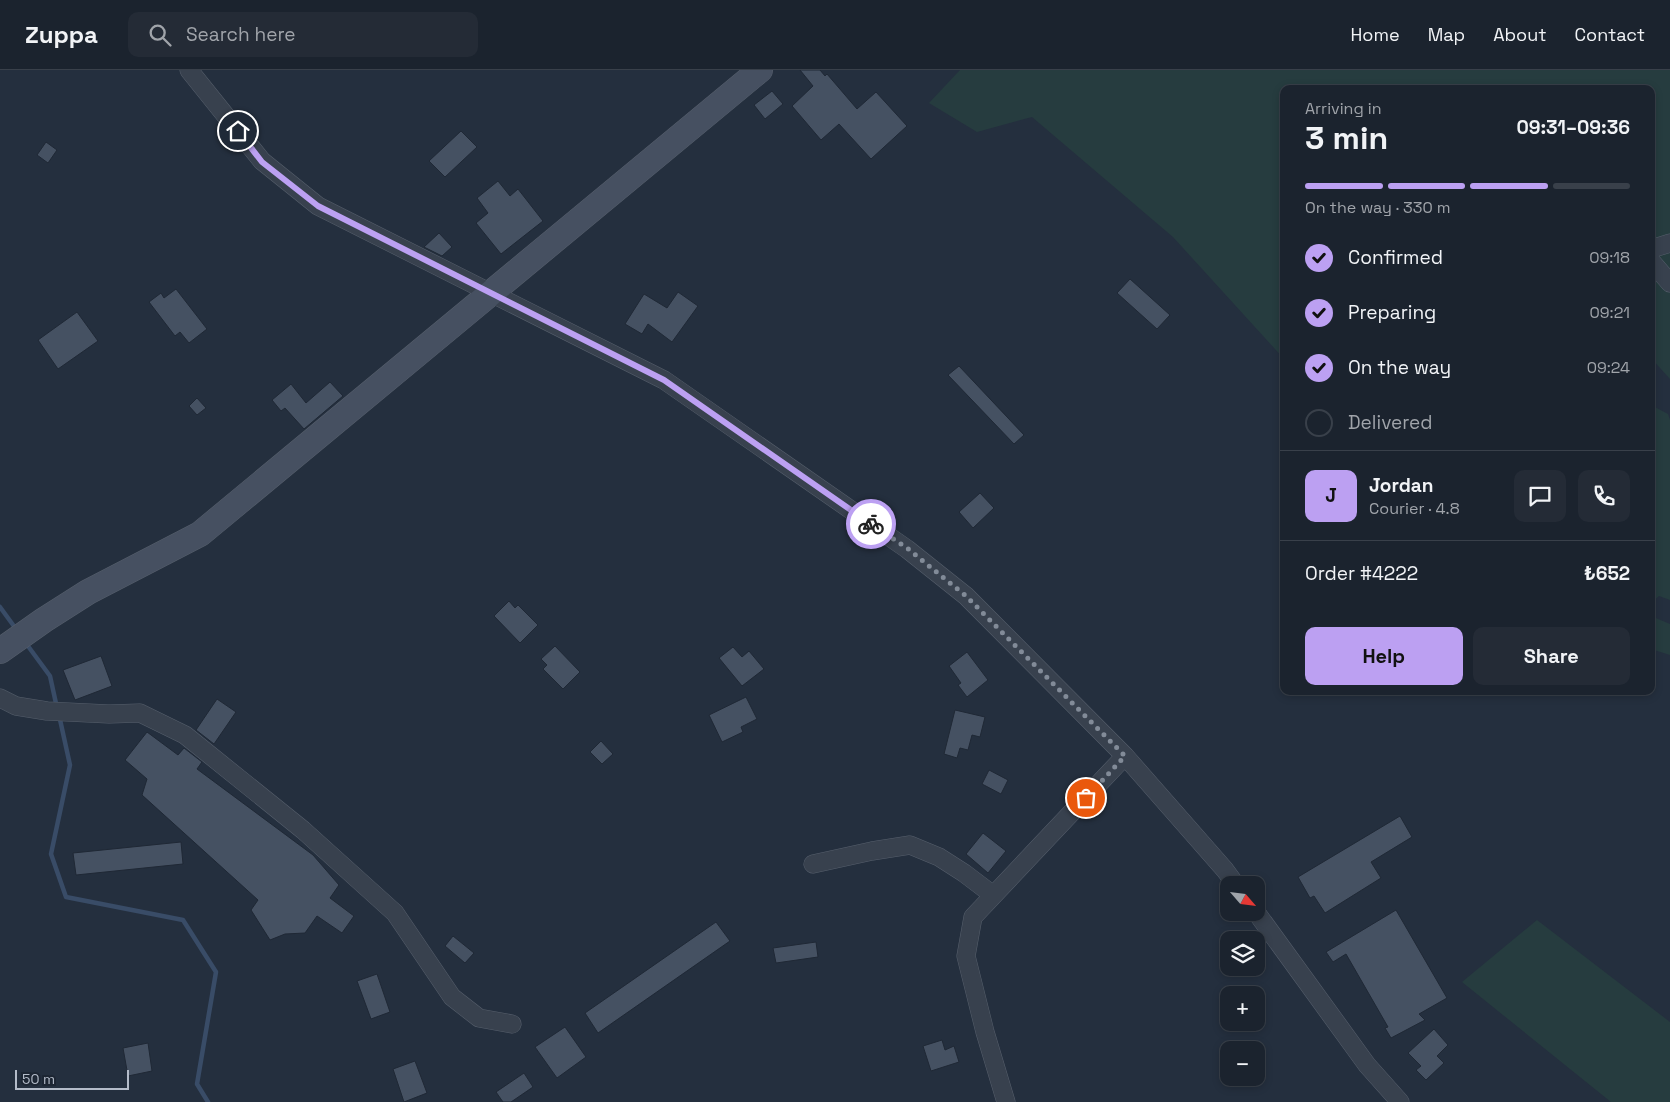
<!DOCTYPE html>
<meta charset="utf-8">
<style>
:root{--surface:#1b232e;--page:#242b36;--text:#f1f3f6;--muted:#a0a4aa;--line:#39404a;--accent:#bca0f2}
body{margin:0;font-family:"Space Grotesk",sans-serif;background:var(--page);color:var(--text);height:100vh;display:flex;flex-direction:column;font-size:19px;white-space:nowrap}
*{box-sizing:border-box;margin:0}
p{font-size:16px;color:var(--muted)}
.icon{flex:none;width:28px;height:28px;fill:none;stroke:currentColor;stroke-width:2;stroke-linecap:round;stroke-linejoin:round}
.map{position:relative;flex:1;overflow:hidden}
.sheet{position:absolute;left:1280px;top:15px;width:375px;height:610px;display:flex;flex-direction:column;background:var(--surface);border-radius:10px;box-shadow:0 2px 8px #0003,0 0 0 1px var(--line)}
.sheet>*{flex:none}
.needle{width:32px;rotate:118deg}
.buttons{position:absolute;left:1220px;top:806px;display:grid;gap:10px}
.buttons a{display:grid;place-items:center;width:45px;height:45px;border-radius:10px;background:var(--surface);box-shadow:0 2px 8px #0003,0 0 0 1px var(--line);font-size:25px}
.scale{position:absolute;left:15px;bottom:12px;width:114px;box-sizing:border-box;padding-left:5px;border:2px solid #b4bcc9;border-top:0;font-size:14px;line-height:18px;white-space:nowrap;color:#b4bcc9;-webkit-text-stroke:4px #1d2633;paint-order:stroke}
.pin{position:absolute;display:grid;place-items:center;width:42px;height:42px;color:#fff;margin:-21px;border:2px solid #fff;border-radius:50%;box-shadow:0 1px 5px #0007}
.courier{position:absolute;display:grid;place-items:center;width:50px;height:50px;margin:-25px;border:4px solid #bca0f2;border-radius:50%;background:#fff;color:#222;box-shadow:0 1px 6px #0007}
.head em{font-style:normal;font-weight:700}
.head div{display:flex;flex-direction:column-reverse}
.head{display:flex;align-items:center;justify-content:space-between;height:85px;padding:0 25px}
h1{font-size:32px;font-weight:700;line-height:38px}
.bar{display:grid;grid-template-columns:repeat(4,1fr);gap:8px 5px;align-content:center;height:60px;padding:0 25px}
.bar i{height:6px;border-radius:4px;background:var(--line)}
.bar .current{background:var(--accent)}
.bar p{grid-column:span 4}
.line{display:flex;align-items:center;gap:12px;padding:0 25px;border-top:1px solid var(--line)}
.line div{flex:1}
.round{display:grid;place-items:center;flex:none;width:52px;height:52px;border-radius:10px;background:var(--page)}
ol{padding:0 25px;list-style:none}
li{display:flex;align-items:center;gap:15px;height:55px}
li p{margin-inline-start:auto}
li .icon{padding:5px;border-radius:50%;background:var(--accent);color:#111;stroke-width:4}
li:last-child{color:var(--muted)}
li i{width:28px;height:28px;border:2px solid var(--line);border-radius:50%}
.primary-button{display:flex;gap:10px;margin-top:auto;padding:10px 25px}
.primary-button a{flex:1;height:58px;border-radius:10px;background:var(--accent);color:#111;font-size:20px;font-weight:700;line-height:58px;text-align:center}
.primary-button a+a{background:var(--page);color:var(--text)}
header{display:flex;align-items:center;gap:30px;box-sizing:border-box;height:70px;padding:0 25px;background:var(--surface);border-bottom:1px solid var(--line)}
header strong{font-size:24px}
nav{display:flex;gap:28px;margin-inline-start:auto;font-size:18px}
.search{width:350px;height:45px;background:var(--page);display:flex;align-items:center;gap:12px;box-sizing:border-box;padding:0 18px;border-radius:10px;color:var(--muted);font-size:19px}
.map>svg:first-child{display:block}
</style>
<header>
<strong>Zuppa</strong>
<div class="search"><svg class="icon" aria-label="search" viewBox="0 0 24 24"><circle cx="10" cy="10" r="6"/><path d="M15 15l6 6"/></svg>Search here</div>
<nav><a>Home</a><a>Map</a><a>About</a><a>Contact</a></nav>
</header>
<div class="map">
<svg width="1670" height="1032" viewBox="0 0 1670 1032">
<rect width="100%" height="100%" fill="#242f3e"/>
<path fill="#263c3f" d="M960 0H1670V309L1651 288V19H1284V289L1173 167 1032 47 977 62 929 33Z
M1651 335 1668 344 1670 350V530L1659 526 1651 533Z
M1651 546 1670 554V585L1651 579Z
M1537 850 1670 952V1032H1611L1462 912Z"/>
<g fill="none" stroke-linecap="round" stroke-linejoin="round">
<path stroke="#394c67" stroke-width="4.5" d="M0 537 16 559
M25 572 50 606 57 638
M59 645 70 695 51 784 66 827 183 850 216 902 197 1014 208 1032"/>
</g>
<path fill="#455162" stroke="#1f2835" d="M800 0H820L825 6 827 4 857 39 876 22 907 56 871 89 839 54 821 70 792 36 813 16Z
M772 21 783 34 765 49 754 35Z
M461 61 477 77 445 107 429 91Z
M46 72 57 80 48 93 37 85Z
M498 111 510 126 518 119 543 151 501 184 476 153 488 143 477 128Z
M439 163 452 177 442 186 424 177Z
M1130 209 1170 245 1157 259 1117 223Z
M176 219 207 259 189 273 180 262 175 266 149 232 161 223 164 228Z
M678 222 698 236 672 272 648 254 642 264 625 254 644 224 667 238Z
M77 242 98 271 58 299 38 270Z
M959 296 1024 365 1014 374 948 305Z
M330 312 343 326 304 359 285 338 281 341 272 330 291 314 306 333Z
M197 328 206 338 197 345 189 336Z
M980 423 994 438 973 458 959 442Z
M509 531 515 538 518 535 538 555 520 573 494 546Z
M555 576 580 602 563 619 543 599 547 595 541 589Z
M733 577 742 587 749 581 764 599 742 616 719 588Z
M967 582 988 610 967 627 958 615 961 613 949 596Z
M101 586 112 616 75 630 63 600Z
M746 627 757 649 741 657 743 662 722 672 709 645Z
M217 629 236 642 214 674 196 660Z
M955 640 985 647 980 667 972 665 968 680 960 678 957 688 944 684Z
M147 662 178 685 184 678 202 692 197 699 313 785 339 815 330 828 354 846 342 863 317 846 305 863 285 864 270 870 251 840 258 830 142 725 147 709 125 690Z
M601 671 613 684 602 694 590 682Z
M989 700 1008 710 1001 724 982 714Z
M1400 746 1412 767 1371 792 1381 808 1325 843 1314 826 1310 828 1298 807Z
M983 763 1006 781 988 803 966 784Z
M181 772 183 794 76 805 73 783Z
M1396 840 1447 928 1419 944 1425 950 1391 968 1385 958 1388 957 1346 884 1333 892 1326 882Z
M716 852 730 871 598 963 585 943Z
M453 866 474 883 465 893 445 876Z
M816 872 818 887 776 893 773 878Z
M377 904 390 942 371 949 357 911Z
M565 957 586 987 557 1008 535 977Z
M1434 959 1448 975 1437 986 1444 993 1426 1010 1416 1000 1421 996 1408 983Z
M942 970 945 980 954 976 959 992 931 1001 923 976Z
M148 973 152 1001 128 1006 123 978Z
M415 991 427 1023 404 1032 393 999Z
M524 1003 533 1017 511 1032H503L496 1022Z"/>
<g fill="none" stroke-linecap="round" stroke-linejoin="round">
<defs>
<path id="street" d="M189 0 262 91 318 136 664 310 907 479 966 526 1125 686 1225 800 1236 815
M1651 179 1670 173
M1651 191 1670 213
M0 628 16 636 47 641 109 644 140 643 185 665 303 760 395 843 452 927 479 948 512 954
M813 794 872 781 910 775 939 787 964 803 993 825
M1256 842 1367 995 1400 1032
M1006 1032 985 962 966 886 973 847 1125 686"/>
<path id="secondary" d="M0 581 44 550 88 522 200 464 760 0"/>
</defs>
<use href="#street" stroke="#565f6c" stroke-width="19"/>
<use href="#secondary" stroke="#565f6c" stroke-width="26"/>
<use href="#street" stroke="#38414e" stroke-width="18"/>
<use href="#secondary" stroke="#465061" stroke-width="25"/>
</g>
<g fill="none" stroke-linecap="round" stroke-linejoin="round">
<path stroke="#828b98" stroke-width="5" stroke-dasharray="0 9" d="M871 454 907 478 966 526 1125 686 1086 728"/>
<path stroke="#bca0f2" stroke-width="6" d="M238 61 262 92 318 136 664 310 871 454"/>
</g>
</svg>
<div class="buttons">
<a><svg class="needle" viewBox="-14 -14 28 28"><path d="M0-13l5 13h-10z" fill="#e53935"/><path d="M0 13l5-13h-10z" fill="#a0a4aa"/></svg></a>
<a><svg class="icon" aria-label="layers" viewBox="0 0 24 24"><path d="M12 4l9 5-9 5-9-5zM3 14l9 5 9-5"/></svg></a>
<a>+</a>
<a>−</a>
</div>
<div class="scale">50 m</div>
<div class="pin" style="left:1086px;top:728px;background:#ea580c"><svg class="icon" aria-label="bag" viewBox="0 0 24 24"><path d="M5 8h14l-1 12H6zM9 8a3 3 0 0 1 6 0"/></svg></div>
<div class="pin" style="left:238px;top:61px;background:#1f2937"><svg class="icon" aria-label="home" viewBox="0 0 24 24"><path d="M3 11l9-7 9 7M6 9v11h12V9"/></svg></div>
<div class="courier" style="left:871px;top:454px"><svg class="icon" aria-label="bike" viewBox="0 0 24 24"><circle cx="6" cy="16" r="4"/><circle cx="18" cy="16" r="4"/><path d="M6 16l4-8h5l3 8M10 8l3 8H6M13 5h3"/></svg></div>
<section class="sheet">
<div class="head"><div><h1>3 min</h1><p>Arriving in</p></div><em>09:31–09:36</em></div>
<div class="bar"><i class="current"></i><i class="current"></i><i class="current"></i><i></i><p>On the way · 330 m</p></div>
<ol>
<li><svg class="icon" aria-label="check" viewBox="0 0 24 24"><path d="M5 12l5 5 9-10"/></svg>Confirmed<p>09:18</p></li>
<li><svg class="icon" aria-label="check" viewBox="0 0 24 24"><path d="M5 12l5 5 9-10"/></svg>Preparing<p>09:21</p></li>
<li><svg class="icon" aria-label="check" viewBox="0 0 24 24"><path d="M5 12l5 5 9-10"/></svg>On the way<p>09:24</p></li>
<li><i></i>Delivered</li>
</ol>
<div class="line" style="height:90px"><b class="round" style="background:var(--accent);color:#111">J</b><div><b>Jordan</b><p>Courier · 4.8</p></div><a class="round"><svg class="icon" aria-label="chat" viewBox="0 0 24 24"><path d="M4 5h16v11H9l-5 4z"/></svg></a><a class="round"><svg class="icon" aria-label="phone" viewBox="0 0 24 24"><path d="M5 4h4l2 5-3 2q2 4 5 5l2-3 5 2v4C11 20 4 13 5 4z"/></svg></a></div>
<div class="line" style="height:65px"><div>Order #4222</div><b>₺652</b></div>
<div class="primary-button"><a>Help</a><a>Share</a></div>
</section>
</div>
